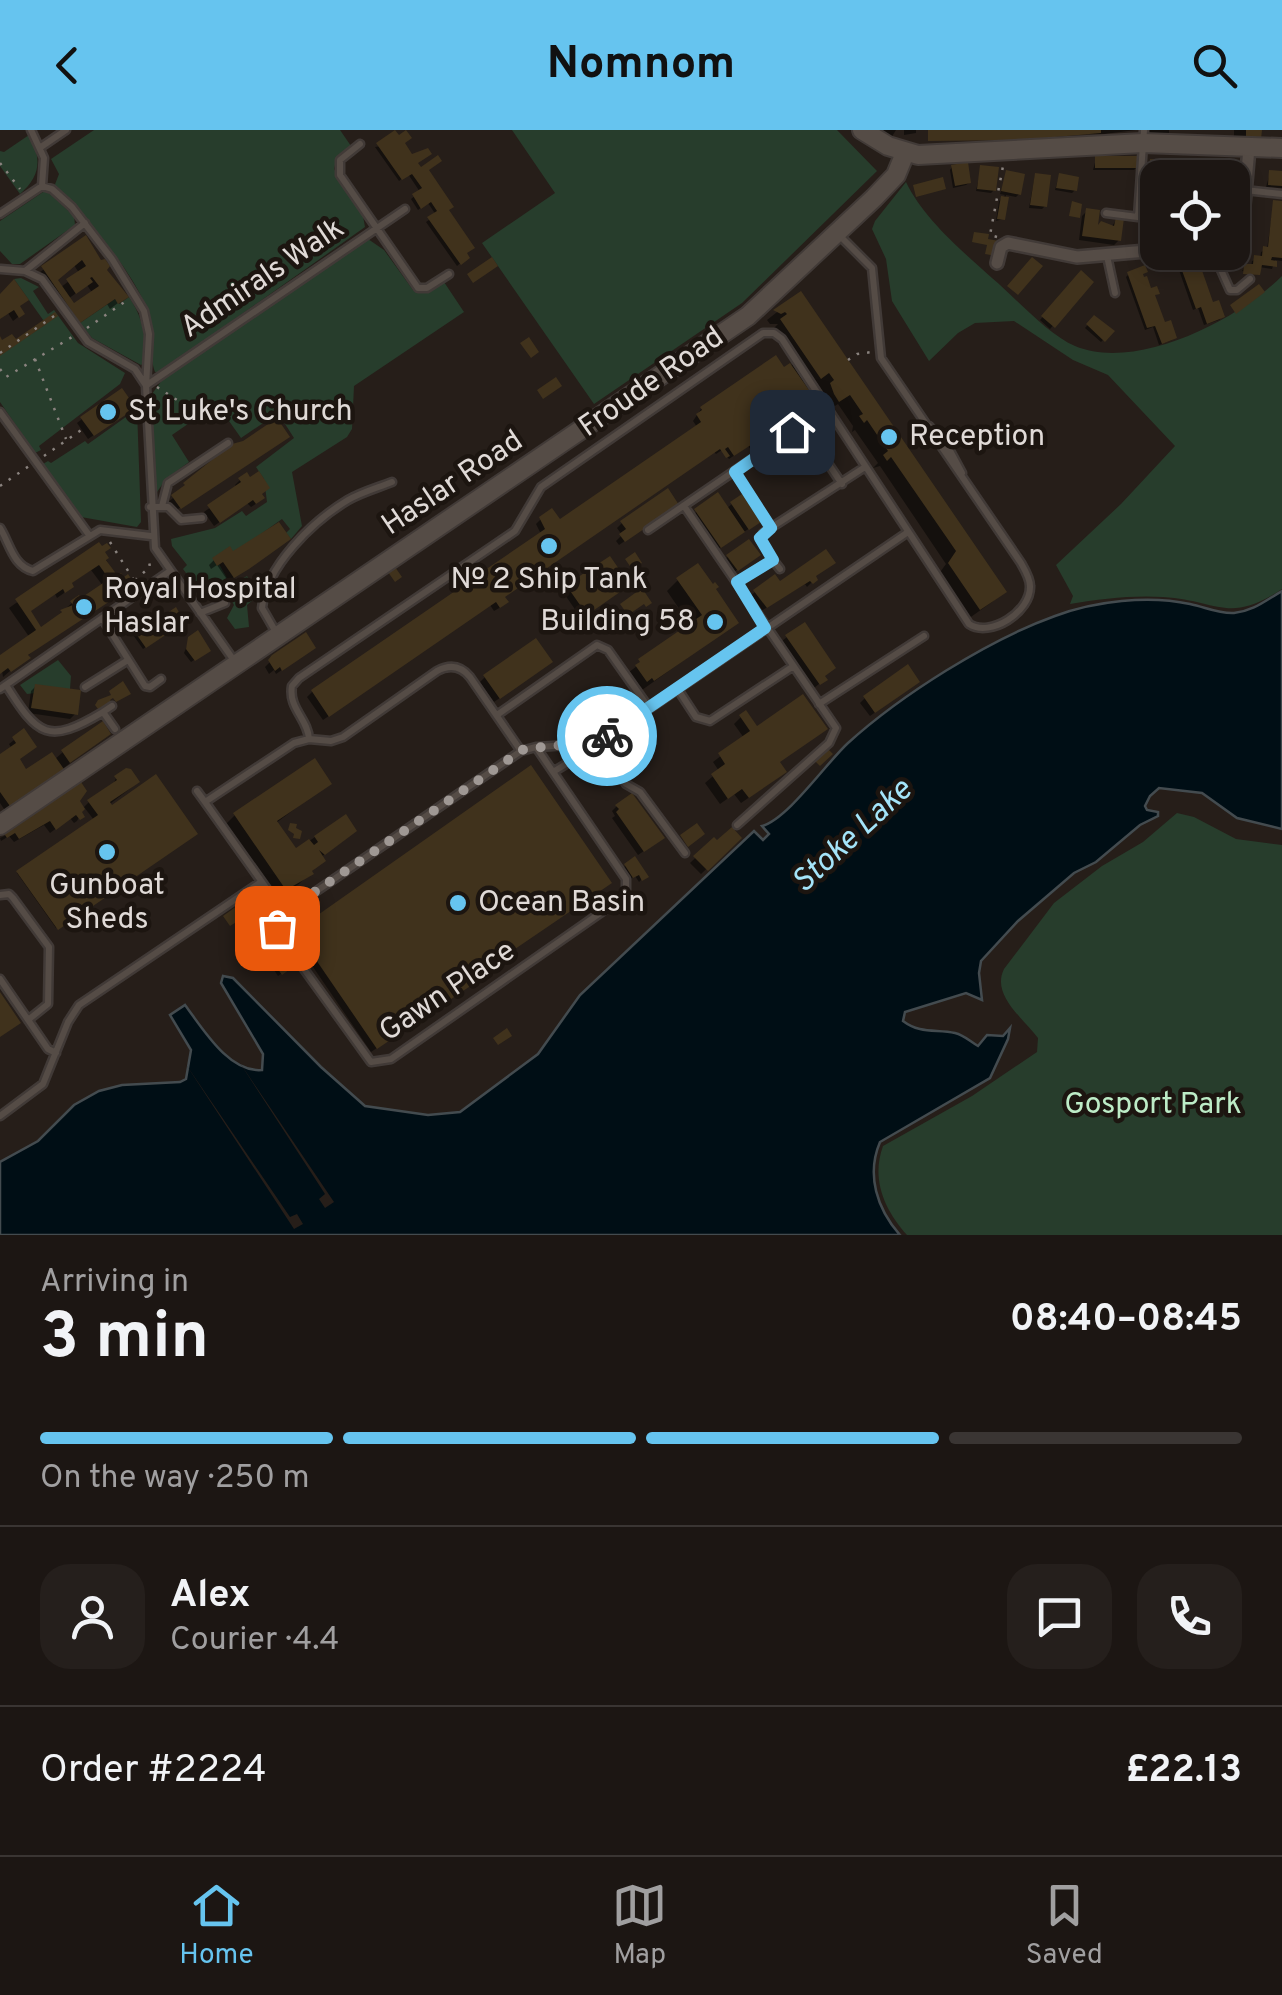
<!DOCTYPE html>
<meta charset="utf-8">
<style>
:root{--surface:#1c1613;--page:#251f1c;--text:#f1f3f6;--muted:#a09fa0;--line:#3a3533;--accent:#66c4ef}
body{margin:0;font-family:Overpass,sans-serif;background:var(--page);color:var(--text);height:100vh;display:flex;flex-direction:column;font-size:38px;white-space:nowrap}
*{box-sizing:border-box;margin:0}
p{font-size:32px;color:var(--muted)}
.icon{flex:none;width:55px;height:55px;fill:none;stroke:currentColor;stroke-width:2;stroke-linecap:round;stroke-linejoin:round}
.map{position:relative;height:1105px;overflow:hidden}
.sheet{display:flex;flex-direction:column;background:var(--surface);flex:1}
.sheet>*{flex:none}
.controls{position:absolute;left:1140px;top:30px;display:grid;gap:20px}
.controls a{display:grid;place-items:center;width:110px;height:110px;border-radius:20px;background:var(--surface);box-shadow:0 5px 15px #0003,0 0 0 2px var(--line);font-size:50px}
.pin{position:absolute;display:grid;place-items:center;width:85px;height:85px;color:#fff;margin:-42px;border-radius:20px;box-shadow:0 5px 15px #0006}
.courier{position:absolute;display:grid;place-items:center;width:100px;height:100px;margin:-50px;border:8px solid #66c4ef;border-radius:50%;background:#fff;color:#222;box-shadow:0 2px 12px #0007}
.head em{font-style:normal;font-weight:700}
.head div{display:flex;flex-direction:column-reverse}
.head{display:flex;align-items:center;justify-content:space-between;height:170px;padding:0 40px}
h1{font-size:65px;font-weight:700;line-height:75px}
.bar{display:grid;grid-template-columns:repeat(4,1fr);gap:15px 10px;align-content:center;height:120px;padding:0 40px}
.bar i{height:12px;border-radius:8px;background:var(--line)}
.bar .selected{background:var(--accent)}
.bar p{grid-column:span 4}
.line{display:flex;align-items:center;gap:25px;padding:0 40px;border-top:2px solid var(--line)}
.line div{flex:1}
.round{display:grid;place-items:center;flex:none;width:105px;height:105px;border-radius:30px;background:var(--page)}
header{display:flex;justify-content:space-between;align-items:center;height:130px;padding:0 40px;background:var(--accent);color:#111;font-size:45px;font-weight:700}
.tab-bar{display:flex;justify-content:space-around;align-items:center;height:140px;border-top:2px solid var(--line);background:var(--surface);font-size:28px;color:var(--muted)}
.tab-bar a{display:grid;justify-items:center;gap:5px}
.tab-bar .selected{color:var(--accent)}
.map>svg:first-child{display:block}
</style>
<header><svg class="icon" aria-label="back" viewBox="0 0 24 24"><path d="M15 5l-7 7 7 7"/></svg>Nomnom<svg class="icon" aria-label="search" viewBox="0 0 24 24"><circle cx="10" cy="10" r="6"/><path d="M15 15l6 6"/></svg></header>
<div class="map">
<svg width="1282" height="1105" viewBox="0 0 1282 1105">
<rect width="100%" height="100%" fill="#261e19"/>
<path fill="#273d2c" d="M94 0H340L351 16 337 27 334 39 363 86 365 97 160 242H155C149 227 154 206 150 189 141 150 84 83 54 57L59 44 51 29Z
M512 0H837L877 41 742 173 594 274 482 113 555 63Z
M29 5C42 28 41 46 20 64L0 36V21L4 22Z
M906 52C923 88 962 121 992 148 1016 168 1047 204 1075 216 1136 242 1238 190 1282 146V459C1229 495 1217 470 1163 467 1132 465 1100 469 1070 474L1073 466 1056 435 1121 374 1175 316 1108 245 1073 230 1014 191 975 193 958 203 929 231 892 171 886 129 872 99 875 91Z
M46 60 74 86 75 95 20 134H12L0 121V91Z
M368 109 384 120 413 160 428 163 444 152 464 182 354 256 352 299 347 307 292 342 302 396 291 409 286 403 290 399 282 389 219 434 231 455 247 446 256 459 253 470 247 475 249 497 235 499 227 488 234 475 226 460 218 464 200 462 183 439 187 435 172 416 171 409 215 398 242 381 246 386 267 372 264 349 256 337 294 308 278 283 241 308 217 274 172 305 189 332 166 349 155 365 152 264 162 250Z
M21 148 39 157 33 161 48 184 54 180 78 213 125 243 120 254 39 316 41 320 35 323 0 272V225L46 194 14 149Z
M129 167C143 188 147 207 144 233L141 235 92 208 80 193 115 169 119 174Z
M137 279 141 392 137 397 81 387 43 334 48 331 51 333 85 311 88 314Z
M58 530 71 546 70 559 27 564 20 555Z
M1177 683 1194 687 1236 709 1282 715V1105H907C884 1079 871 1049 883 1016L972 966 1037 922 1038 908C1023 888 991 865 1004 839L1054 773 1102 736 1143 712Z"/>
<path fill="#000e15" stroke="#434b4f" stroke-width="2.5" d="M1282 461V699L1237 688 1202 663 1159 658 1150 666 1145 676 1147 680 1158 682V686L1140 695 1096 732 1074 743 1018 791 981 831 979 843 982 870 966 863 905 882 903 891C920 904 936 899 955 903 964 905 971 912 978 916L987 905 1003 906 1010 898 1008 909 990 948 880 1012C866 1045 877 1079 900 1105H0V1032L38 1011 74 975 99 961 122 955 180 952 186 949 191 920 170 885 185 875C203 899 229 943 262 940L263 924 221 853 223 846 233 848 321 937 365 976 428 985 460 982 538 924 580 865 754 701 763 710 769 704 762 696C788 689 827 632 848 613 901 565 988 510 1055 486 1095 471 1148 465 1190 474 1205 477 1219 484 1234 483 1254 481 1266 470 1282 461Z"/>
<path fill="#261e19" d="M238 930 334 1072 325 1078 319 1069 325 1064Z
M185 933 290 1087 297 1084 303 1094 294 1099Z"/>
<path fill="#0007" fill-rule="evenodd" d="M880 0H896L891 8Z
M904 0H916V3L904 5Z
M1084 0H1136L1104 4H1083Z
M1147 0H1169V3L1167 6 1146 3Z
M1234 0H1259L1242 13V7L1234 6Z
M402 13 415 34 426 41 447 81 464 123V130L457 136 426 92 436 85 428 73 418 80 411 69 420 62 408 44 399 51 375 17Z
M1096 29 1137 37 1134 40H1093Z
M1151 31 1167 41 1175 33 1192 48 1172 46 1158 48V53L1146 52Z
M952 37 969 53 966 55 953 58 950 40Z
M981 38 994 60 991 63 976 61Z
M1007 43 1019 64 1016 67 1006 65 1003 89 996 91 999 71 1005 65 1000 64Z
M1270 43 1282 44V58L1266 57Z
M1035 45 1045 76 1042 79 1029 78Z
M1059 46 1075 60 1072 63 1055 60Z
M1274 72 1282 73V131L1275 130 1272 139 1259 137 1258 143 1242 141 1245 136 1251 137 1252 131 1260 129 1261 122 1267 119Z
M1087 81 1094 101 1111 98 1116 90 1119 110 1114 115 1079 110 1082 86Z
M86 109 104 140 126 167 110 179 107 174 72 198 36 145ZM74 135 79 143 60 158 55 150ZM87 155 93 164 73 177 68 169Z
M1182 137 1222 187 1219 190 1204 195 1198 178 1193 180 1179 140Z
M1081 144 1091 152 1050 199 1040 190Z
M1129 144 1141 146 1163 196 1175 208 1172 210 1159 215 1153 197 1145 200 1126 147Z
M800 164 1003 461 992 472 968 489 938 445 946 434 880 336 873 338 878 333 855 300 852 302 853 296 838 274 827 281 820 266 824 263 817 253 806 260 751 320 748 316 729 329 722 320 716 324 714 322 502 467 501 477 494 481 490 475 323 590 307 567 312 562 473 451 470 446 474 441 484 444 541 404 536 394 541 389 560 393 697 297 693 291 701 279 775 228 783 240 793 234 770 202 778 194H770L767 190Z
M0 167 17 177 22 184 13 191 8 183 0 188Z
M1094 188 1111 201 1101 212 1085 198Z
M128 282 88 309 77 293 82 289Z
M283 309 172 383 166 374 233 317Z
M240 350 259 364 257 373 251 377 247 373 214 396 204 382 237 358 235 355Z
M718 366 726 379 732 374 753 396 715 421 691 386Z
M671 379 619 415 616 411 622 405 617 398 622 393Z
M283 413 228 451 217 435 211 439 209 435 214 430Z
M98 415 117 449 3 547 0 528 30 508 9 478ZM91 440 103 456 81 471 72 473 41 500 28 482 55 464 57 468 64 463 70 454Z
M728 427H755L734 442 725 429Z
M814 447 815 449 807 457 805 454 761 481 750 466 755 462Z
M678 450 713 460 736 493 642 560 641 557 635 561 626 548 629 542 691 496 667 461Z
M568 457 622 460 581 488 563 462Z
M134 500 161 506 143 519 131 502Z
M787 507 824 550 814 558 782 511Z
M190 509 205 523 191 532 184 523Z
M308 522 276 544 274 540 269 544 265 537 270 532Z
M545 537 494 572 480 552 485 547Z
M36 556 75 584 70 589 28 583 31 561Z
M912 556 870 586 860 573 865 568Z
M617 575V586L595 601 583 584 588 579Z
M741 587 778 634 776 649 741 673 734 664 720 674 705 653 719 641 713 632 744 608 734 594Z
M24 602 17 630 26 642 54 630 63 622 103 608 6 682 0 673V627L12 619 9 614Z
M530 639 501 834 371 922 296 812 305 805 302 801Z
M116 648 132 657 106 677 195 703 56 798 17 743 94 690 84 677 77 691 74 693 70 688 50 703 44 695 14 712 9 706 1 711 0 708 77 671 82 679 89 672 113 655Z
M329 653 276 693 295 721 315 707 343 711 321 727 323 730 299 754 274 769 224 696 235 685Z
M617 676 657 712 638 725 612 688 615 686 612 681Z
M739 708 701 744 690 733 714 710 717 714Z
M625 736 645 746 639 752 635 746 630 749 623 739Z
M274 820 287 839 278 846 265 826Z"/>
<path fill="#40321c" fill-rule="evenodd" d="M395 0 399 5 406 0 412 8 405 13 412 24 428 18 432 24 418 33 421 37 438 25 442 31 429 40 454 77 449 80 475 118 467 123 470 128 461 135 427 87 437 81 431 72 421 79 412 64 422 58 412 44 402 50 376 13Z
M928 0H1101V3L1021 10 928 11Z
M1246 0H1262L1261 9H1246Z
M1095 26H1139V38H1095Z
M1150 29 1171 30 1169 48 1148 50Z
M1174 31 1196 32 1195 48H1173Z
M968 32 971 53 955 56 951 35Z
M980 35 999 37 996 61 977 59Z
M1199 39 1220 41V48H1198Z
M1006 40 1025 44 1021 65 1001 61Z
M1269 40 1282 41V56L1268 55Z
M1035 43 1051 45 1047 77 1030 75Z
M1059 43 1079 47 1077 61 1056 58Z
M943 47 946 59 916 67 913 55Z
M1001 66 1009 67 1005 90 997 89Z
M1273 70 1282 71V128L1272 127 1271 130 1277 131V137L1262 135 1260 145 1243 144 1244 134H1253L1254 125 1262 126 1263 116 1268 117Z
M1072 71 1082 74 1080 88 1069 86Z
M1086 78 1100 80 1098 95 1101 91 1114 96 1116 87 1124 88 1121 111 1082 106Z
M1148 86 1158 87V98L1147 97Z
M974 102 989 104 988 109 999 111 996 126 985 124 987 115 972 112Z
M86 105 101 130 105 129 110 136 107 140 129 167 118 174 115 169 80 193 41 136ZM82 130 86 136 66 149 76 164 93 152 90 148 92 147 99 156 74 173 58 150Z
M492 127 498 136 473 153 467 144Z
M1032 127 1043 136 1018 165 1007 156Z
M1198 129 1213 172 1219 170 1225 187 1207 194 1201 177 1196 179 1180 135Z
M1145 135 1148 142 1143 144 1144 147 1147 146 1151 158 1157 156 1160 164 1155 165 1165 192 1171 190 1177 208 1162 214 1155 196 1147 198 1127 142Z
M1081 140 1094 152 1055 198 1041 186Z
M14 149 29 170 20 176 25 184 19 188 14 180 0 189V164Z
M1259 154 1265 162 1236 184 1230 175Z
M801 161 1007 462 980 480 948 433 956 421 891 327 887 331 883 325 888 321 867 290 864 293 859 286 863 284 850 265 839 272 834 264 830 253 834 250 829 243 821 249 780 189 787 184 785 182 781 184 773 180Z
M55 182 58 186 0 226V206L2 210 12 204 16 209Z
M1094 185 1115 201 1105 212 1086 194Z
M529 207 539 222 531 228 520 213Z
M776 225 784 237 790 233 816 270 761 308 763 312 756 317 754 313 734 326 728 317 725 319 730 326 726 328 720 319 505 467 509 472 500 478 496 472 329 587 311 560 477 446 473 439 481 434 485 440 545 399 539 387 552 378 560 389 701 292 696 284 702 280 700 277Z
M556 247 562 256 543 269 537 260Z
M122 258 136 278 94 306 80 287Z
M277 288 290 307 181 379 171 365 185 355 183 353 232 314 243 311Z
M259 341 270 358 262 364 265 368 256 374 253 370 220 393 207 375 241 352 238 348 247 342 250 347Z
M668 358 679 375 625 412 619 404 626 399 620 391Z
M718 362 745 402 721 418 694 379Z
M742 364 761 392 749 400 730 372Z
M279 392 291 409 249 439 234 448 223 432 217 436 212 428 230 416 233 421Z
M749 409 761 425 738 441 726 425Z
M99 412 102 416 107 413 111 418 105 422 109 428 106 430 117 445 121 443 124 447 128 444 132 450 128 454 130 458 28 525 31 528 11 542 8 538 0 544V525L36 500 15 469ZM99 435 109 449 81 468 79 465 70 471 73 475 60 480 62 482 41 497 31 481 63 459 65 463 74 457 72 453Z
M826 419 836 433 816 446 818 450 813 454 810 451 767 478 753 460 775 444 780 451Z
M635 422 642 433 632 439 625 429Z
M610 426 630 455 587 485 566 455Z
M698 433 713 454 715 452 719 457 716 459 739 493 654 551 652 548 647 552 635 535 640 532 638 529 702 485 676 448Z
M395 437 402 447 395 452 388 442Z
M642 458 652 473 646 477 644 474 628 485 620 474Z
M176 477 180 484 165 493 161 487Z
M153 483 167 504 146 518 132 498Z
M805 492 836 538 825 546 828 550 820 555 785 505Z
M198 500 211 521 195 531 186 519 188 507Z
M306 502 316 518 282 541 280 537 275 541 268 530 272 525Z
M536 508 553 532 500 569 483 545Z
M908 534 920 552 875 583 863 566Z
M123 551 131 564 116 572 113 568 110 570 112 573 104 580 102 577 98 579 95 575 98 570 111 565 109 561Z
M35 554 81 560 78 585 31 578Z
M615 557 627 569 620 574 625 582 601 598 586 577Z
M803 564 828 599 780 632 787 642 749 668 742 659 728 669 711 644 725 634 718 623 750 601 739 585 746 580 757 596Z
M103 591 111 604 70 633 61 620Z
M24 598 37 617 20 629 26 639 52 622 66 642 12 679 0 662V624L16 613 12 607Z
M636 611 645 624 632 634 636 639 627 645 614 626Z
M828 619 833 624 820 636 815 631Z
M315 628 332 654 277 691 296 718 309 709 314 715 318 712 314 706 346 684 357 701 325 725 319 720 326 731 312 741 314 744 286 760 233 683Z
M531 635 612 753 506 825 509 830 377 919 299 805 309 799 305 794Z
M126 638 131 639 140 652 110 672 112 675 156 644 198 704 58 800 16 741 98 685 87 670 117 650 114 646Z
M81 652 87 661 80 671 85 679 82 682 85 687 80 690 76 685 56 700 50 691 19 709 15 703 7 708 3 702 11 696 13 699Z
M632 663 665 708 644 722 616 682 619 679 615 675Z
M290 693 297 694 296 698 302 701 300 709 293 708 294 704 288 700Z
M697 693 705 704 688 717 680 705Z
M732 697 742 708 708 741 693 726 714 707 717 710Z
M635 726 649 747 642 751 639 745 633 748 624 734Z
M237 776H248L252 782 230 796 223 786Z
M274 816 290 839 282 845 266 822Z
M0 862 21 893 0 907Z
M507 898 512 906 498 915 493 908Z"/>
<g fill="none" stroke-linecap="round" stroke-linejoin="round">
<defs>
<path id="lane" d="M31 0 44 28 42 56
M360 14 340 30V45L418 158H427L449 144
M41 17 66 0
M1245 60 1282 64
M1106 83 1138 87 1144 0
M0 84 42 56 52 59 72 77 112 129 144 181 149 204 146 256 155 418 235 532
M1213 122 1230 160H1237L1250 149
M1107 126 1115 163
M1 139 25 141 42 149 88 212 135 239 145 254
M25 141 85 93
M147 255 405 79
M0 282 89 405
M802 295 842 354
M929 296 948 317 962 343
M735 342 771 398
M162 376 168 353 228 313
M684 376 836 598 829 613 737 695
M150 377H168L181 390 202 388
M0 398C10 414 13 436 33 441L100 400 151 406
M648 400 828 277
M773 430 780 439
M737 452 773 430 761 410 763 403 865 337
M200 483 225 473
M102 488 145 556 150 557 161 549
M277 504 262 478C266 436 313 391 348 370 362 362 377 358 392 352
M6 555C38 606 48 615 103 582L115 599
M85 557 128 530
M677 558 696 587 710 591 792 537
M0 559 170 441
M819 574 924 506
M103 582 112 576
M497 585 597 515 608 520 649 578
M598 611 626 654 640 662 685 723
M536 617 626 749V765L391 929 371 932 278 803V794L283 784 521 621 536 617C564 615 590 616 615 602L908 402
M521 621 470 547C461 536 450 534 437 541L343 607 331 611 309 609C308 589 288 578 292 556L299 548 515 401 541 357 763 203H774L782 209 969 494C990 508 1031 482 1030 456 1030 448 1025 440 1021 433L881 228 872 138 839 105
M553 642 584 623 591 613
M197 661 205 672
M0 765 9 764 13 768 49 817 48 874 28 890
M284 783 205 672 294 613 309 609
M0 849 48 919 56 923
M0 986 43 954 68 892 79 875 261 752"/>
<path id="street" d="M1232 99 1244 75 1249 18
M997 133 1001 117 1008 113 1077 127 1158 120"/>
<path id="secondary" d="M862 0 888 16 918 25 1143 13 1282 18
M0 695 748 186 874 68 896 45 905 23"/>
</defs>
<use href="#lane" stroke="#413a37" stroke-width="11"/>
<use href="#street" stroke="#413a37" stroke-width="16"/>
<use href="#secondary" stroke="#413a37" stroke-width="22"/>
<path stroke="#8a837f" stroke-width="2.5" stroke-dasharray="2.5 8" stroke-linecap="butt" d="M0 33 20 59
M997 107 990 105 1003 36
M87 198 126 171
M0 223 57 184
M35 229 66 309
M848 230 857 224 872 222
M0 239 6 247 72 207
M157 257 200 285
M44 326 84 298
M0 356 29 336
M110 412 135 452
M135 450 150 437 148 426"/>
<use href="#lane" stroke="#554c46" stroke-width="6"/>
<use href="#street" stroke="#554c46" stroke-width="11"/>
<use href="#secondary" stroke="#554c46" stroke-width="18"/>
</g>
<g fill="none" stroke-linecap="round" stroke-linejoin="round">
<path stroke="#9f9894" stroke-width="10" stroke-dasharray="0 18" d="M277 798 284 783 524 619 591 612 607 606"/>
<path stroke="#66c4ef" stroke-width="12" d="M607 606 765 498 737 452 773 430 760 408 771 398 735 342 792 302"/>
</g>
<g fill="#66c4ef" stroke="#1c1510" stroke-width="4">
<circle cx="108" cy="282" r="10"/>
<circle cx="889" cy="307" r="10"/>
<circle cx="549" cy="416" r="10"/>
<circle cx="84" cy="477" r="10"/>
<circle cx="715" cy="492" r="10"/>
<circle cx="107" cy="722" r="10"/>
<circle cx="458" cy="773" r="10"/>
</g>
<g text-anchor="middle" dominant-baseline="central" stroke-width="9" stroke-linejoin="round" paint-order="stroke">
<g font-size="30" fill="#e0dad7" stroke="#1c1510">
<text transform="translate(263 149) rotate(-34)">Admirals Walk</text>
<text transform="translate(652 253) rotate(-35)">Froude Road</text>
<text transform="translate(453 354) rotate(-34)">Haslar Road</text>
<text transform="translate(448 862) rotate(-34)">Gawn Place</text>
</g>
<g font-size="30" fill="#e0dad7" stroke="#1c1510" text-anchor="start">
<text x="128" y="282">St Luke's Church</text>
<text x="909" y="307">Reception</text>
<text x="549" y="450" text-anchor="middle">№ 2 Ship Tank</text>
<text x="104" y="460">Royal Hospital<tspan x="104" dy="34">Haslar</tspan></text>
<text x="695" y="492" text-anchor="end">Building 58</text>
<text x="107" y="756" text-anchor="middle">Gunboat<tspan x="107" dy="34">Sheds</tspan></text>
<text x="478" y="773">Ocean Basin</text>
</g>
<g font-size="30" fill="#bdecc7" stroke="#1c1510">
<text x="1153" y="975">Gosport Park</text>
</g>
<g font-size="32" font-style="italic" fill="#a4e4f9" stroke="#1c1510">
<text transform="translate(853 707) rotate(-43)">Stoke Lake</text>
</g>
</g>
</svg>
<div class="controls">
<a><svg class="icon" aria-label="locate" viewBox="0 0 24 24"><circle cx="12" cy="12" r="6"/><path d="M12 2v4M12 18v4M2 12h4M18 12h4"/></svg></a>
</div>
<div class="pin" style="left:277px;top:798px;background:#ea580c"><svg class="icon" aria-label="bag" viewBox="0 0 24 24"><path d="M5 8h14l-1 12H6zM9 8a3 3 0 0 1 6 0"/></svg></div>
<div class="pin" style="left:792px;top:302px;background:#1f2937"><svg class="icon" aria-label="home" viewBox="0 0 24 24"><path d="M3 11l9-7 9 7M6 9v11h12V9"/></svg></div>
<div class="courier" style="left:607px;top:606px"><svg class="icon" aria-label="bike" viewBox="0 0 24 24"><circle cx="6" cy="16" r="4"/><circle cx="18" cy="16" r="4"/><path d="M6 16l4-8h5l3 8M10 8l3 8H6M13 5h3"/></svg></div>
</div>
<section class="sheet">
<div class="head"><div><h1>3 min</h1><p>Arriving in</p></div><em>08:40–08:45</em></div>
<div class="bar"><i class="selected"></i><i class="selected"></i><i class="selected"></i><i></i><p>On the way · 250 m</p></div>
<div class="line" style="height:180px"><a class="round"><svg class="icon" aria-label="person" viewBox="0 0 24 24"><circle cx="12" cy="8" r="4"/><path d="M4 21q1-7 8-7t8 7"/></svg></a><div><b>Alex</b><p>Courier · 4.4</p></div><a class="round"><svg class="icon" aria-label="chat" viewBox="0 0 24 24"><path d="M4 5h16v11H9l-5 4z"/></svg></a><a class="round"><svg class="icon" aria-label="phone" viewBox="0 0 24 24"><path d="M5 4h4l2 5-3 2q2 4 5 5l2-3 5 2v4C11 20 4 13 5 4z"/></svg></a></div>
<div class="line" style="height:130px"><div>Order #2224</div><b>£22.13</b></div>
</section>
<nav class="tab-bar">
<a class="selected"><svg class="icon" aria-label="home" viewBox="0 0 24 24"><path d="M3 11l9-7 9 7M6 9v11h12V9"/></svg>Home</a>
<a><svg class="icon" aria-label="map" viewBox="0 0 24 24"><path d="M3 6l6-2 6 2 6-2v14l-6 2-6-2-6 2zM9 4v14M15 6v14"/></svg>Map</a>
<a><svg class="icon" aria-label="saved" viewBox="0 0 24 24"><path d="M7 4h10v16l-5-4-5 4z"/></svg>Saved</a>
</nav>
